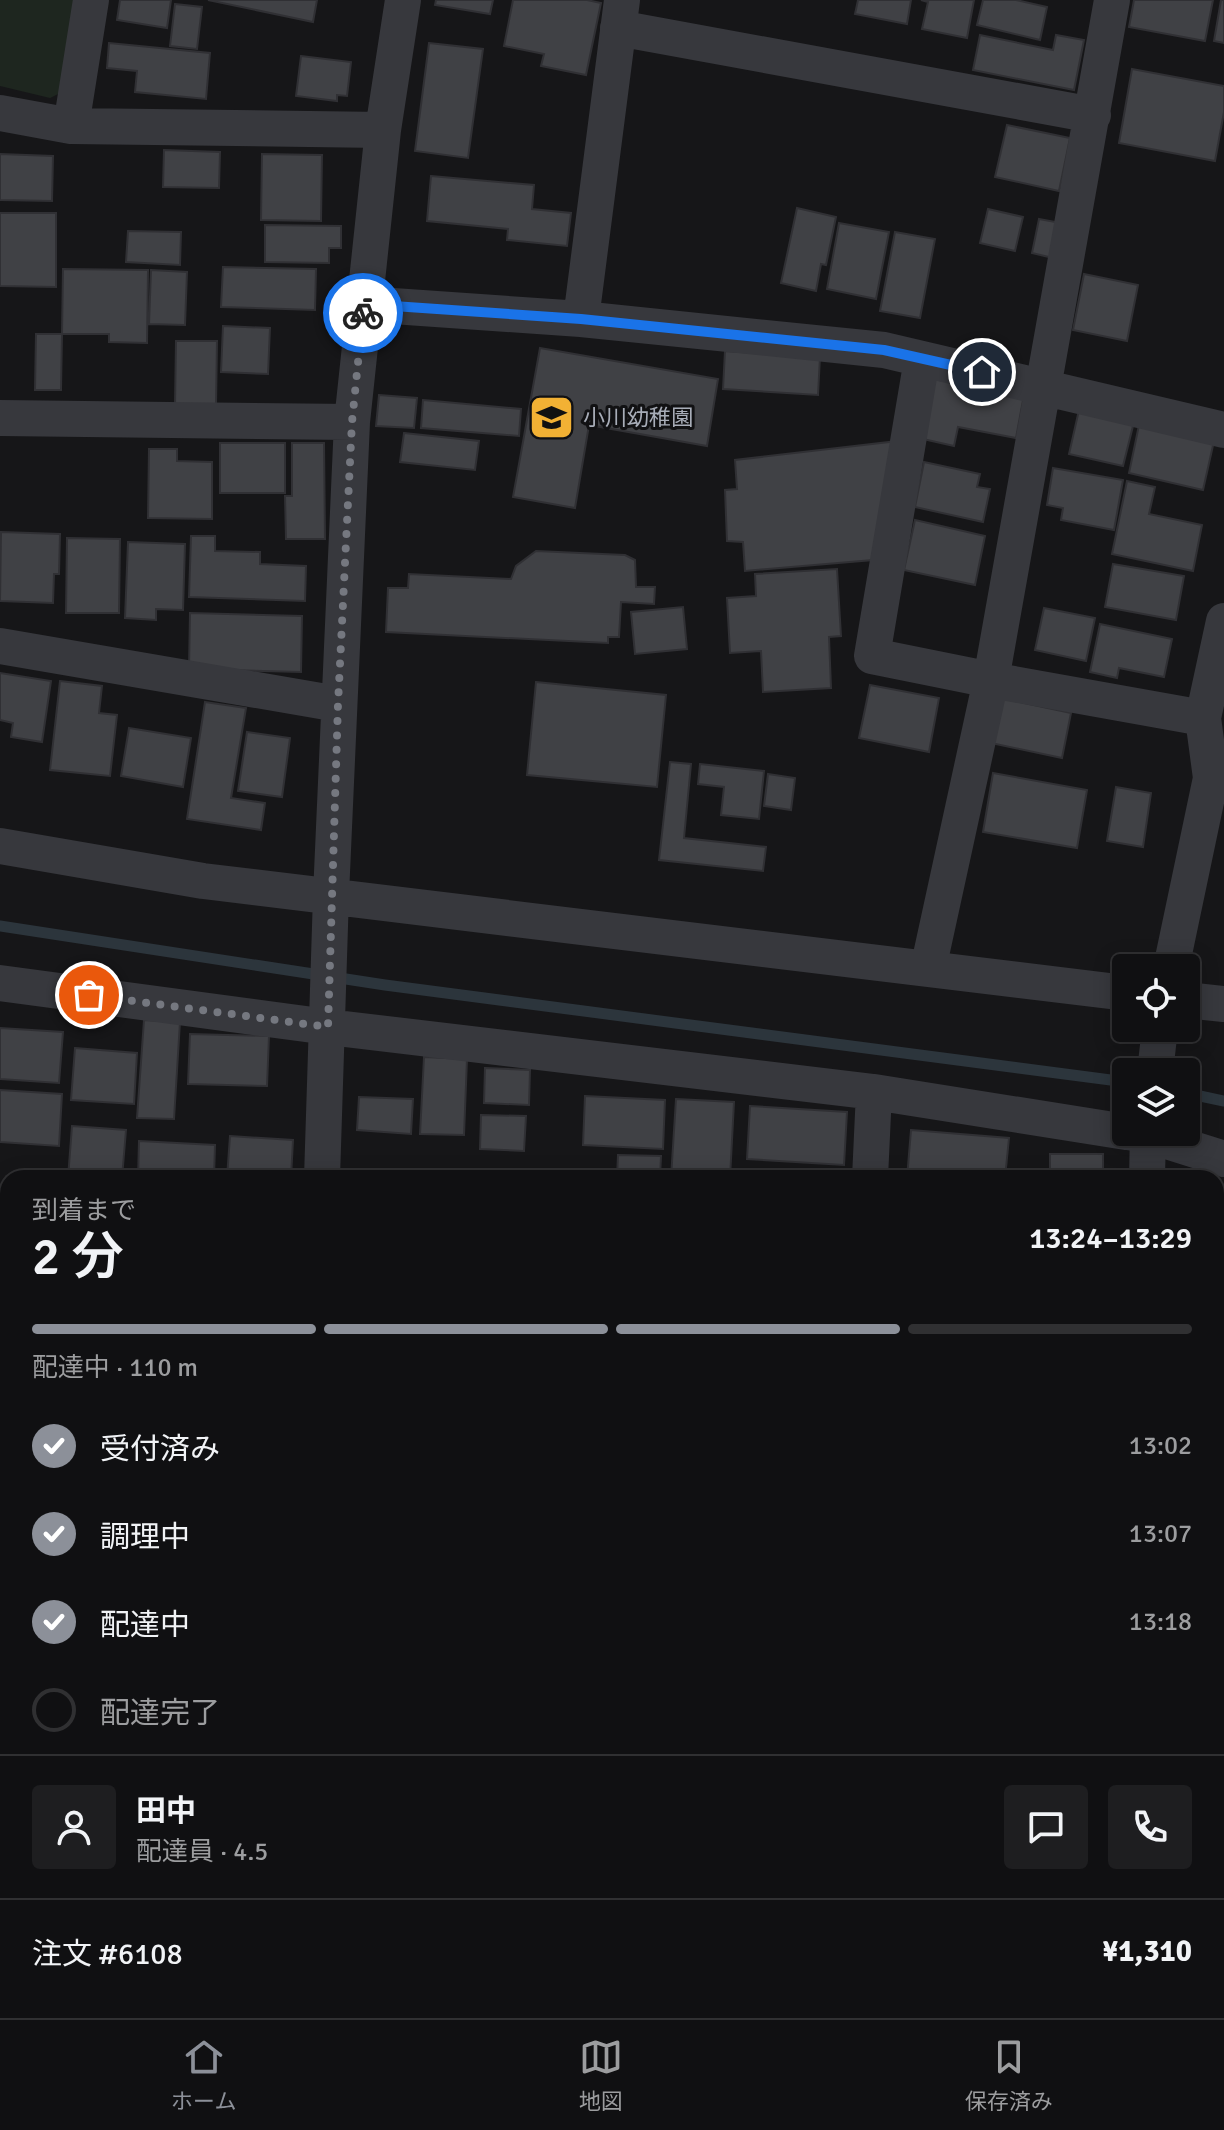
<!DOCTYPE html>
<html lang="ja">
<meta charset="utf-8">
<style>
:root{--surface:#101012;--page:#1e1e20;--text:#f1f3f6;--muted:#9c9d9f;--line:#303032;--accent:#8c9099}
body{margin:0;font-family:Signika,"Noto Sans JP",sans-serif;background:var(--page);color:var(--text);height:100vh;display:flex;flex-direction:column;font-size:30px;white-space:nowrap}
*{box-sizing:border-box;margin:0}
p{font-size:26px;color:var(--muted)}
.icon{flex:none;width:44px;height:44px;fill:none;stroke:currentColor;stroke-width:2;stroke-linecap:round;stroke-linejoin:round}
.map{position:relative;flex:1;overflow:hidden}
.side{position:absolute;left:0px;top:1170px;width:1224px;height:848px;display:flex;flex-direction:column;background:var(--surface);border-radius:24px 24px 0 0;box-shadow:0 4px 20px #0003,0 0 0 2px var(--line)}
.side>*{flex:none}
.tools{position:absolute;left:1112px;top:954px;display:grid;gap:16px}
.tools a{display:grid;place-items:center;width:88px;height:88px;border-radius:8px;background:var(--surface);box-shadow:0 4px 20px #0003,0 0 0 2px var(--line);font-size:40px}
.pin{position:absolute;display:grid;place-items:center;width:68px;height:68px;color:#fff;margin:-34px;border:4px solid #fff;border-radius:50%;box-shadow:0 2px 8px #0007}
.courier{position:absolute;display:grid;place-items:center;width:80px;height:80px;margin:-40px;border:6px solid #1a73e8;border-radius:50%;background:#fff;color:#222;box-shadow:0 2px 10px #0007}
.headline em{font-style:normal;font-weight:600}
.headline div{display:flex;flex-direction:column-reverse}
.headline{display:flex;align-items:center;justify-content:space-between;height:136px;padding:0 32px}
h1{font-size:52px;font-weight:600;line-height:60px}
.bar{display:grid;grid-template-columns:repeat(4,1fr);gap:12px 8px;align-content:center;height:96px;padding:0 32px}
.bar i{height:10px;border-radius:6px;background:var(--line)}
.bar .current{background:var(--accent)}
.bar p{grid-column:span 4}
.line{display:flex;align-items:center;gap:20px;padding:0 32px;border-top:2px solid var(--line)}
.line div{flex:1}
.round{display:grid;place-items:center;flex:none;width:84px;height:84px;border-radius:8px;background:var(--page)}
ol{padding:0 32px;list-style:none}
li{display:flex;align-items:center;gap:24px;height:88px}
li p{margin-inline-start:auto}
li .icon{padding:8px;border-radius:50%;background:var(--accent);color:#fff;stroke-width:4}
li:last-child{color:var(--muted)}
li i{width:44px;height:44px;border:4px solid var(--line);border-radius:50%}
.menu{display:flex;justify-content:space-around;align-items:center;height:112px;border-top:2px solid var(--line);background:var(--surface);font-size:22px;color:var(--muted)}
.menu a{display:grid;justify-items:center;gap:4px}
.menu .current{color:var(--accent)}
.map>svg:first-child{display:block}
</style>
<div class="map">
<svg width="1224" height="2018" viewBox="0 0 1224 2018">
<rect width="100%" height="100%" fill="#161618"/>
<path fill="#1e261f" d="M0 0H79L66 90 50 98 0 86Z"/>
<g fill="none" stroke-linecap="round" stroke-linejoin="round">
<path stroke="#2c353c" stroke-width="11" d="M0 926 385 985 1126 1082
M1186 1093 1224 1101"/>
</g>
<path fill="#404145" stroke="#303034" stroke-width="2" d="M120 0H171L167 28 117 20Z
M208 0H317L313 22Z
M436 0H493L490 14 435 5Z
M513 0H587L601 3 586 75 541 66 544 54 504 46Z
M858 0H911L907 24 855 14Z
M921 0H974L967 38 922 29 928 2Z
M983 0H1016L1047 7 1040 40 977 25Z
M1134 0H1213L1205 41 1129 27Z
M1221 0H1224V43L1214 41Z
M175 4 202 7 197 49 170 46Z
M980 35 1053 50 1056 35 1084 40 1074 90 973 70Z
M109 43 210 53 206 99 135 92 137 71 107 68Z
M429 43 483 49 468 158 415 151Z
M301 56 351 62 347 96 337 95V101L296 96Z
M1132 69 1224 86V112L1215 161 1119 143Z
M1007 125 1070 138 1059 191 995 177Z
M164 150 220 152 219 188 163 187Z
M0 154 53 156 52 201 0 200Z
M262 154 322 155 321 221 261 220Z
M431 176 534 185 532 209 571 213 567 246 507 240 508 229 427 221Z
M797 208 836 217 826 265 821 264 816 291 781 283Z
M988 209 1023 217 1015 251 980 243Z
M0 213H56V287L0 286Z
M1039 219 1061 223 1053 258 1032 253Z
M839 223 889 232 876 299 827 289Z
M265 225 341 226V248H329V263L265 262Z
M128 231 181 232 180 265 126 262Z
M895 232 935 239 920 318 880 311Z
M223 267 316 269 315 310 221 307Z
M63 269 148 270 147 343 109 342V334H62Z
M151 270 187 272 185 325 149 324Z
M1084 274 1138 285 1127 341 1073 330Z
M223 326 270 328 268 374 221 372Z
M36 334H62L61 390H35Z
M176 341H217L216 406 175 405Z
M540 348 718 379 707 446 589 425 575 508 513 497Z
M725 351 820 357 818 395 723 389Z
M934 379 1024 395 1016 438 958 427 954 446 923 439Z
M379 395 417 398 414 428 376 426Z
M423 400 521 409 519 436 421 428Z
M1079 410 1134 422 1123 466 1069 454Z
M1139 425 1214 441 1203 490 1129 473Z
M404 433 479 441 475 470 400 462Z
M898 441 873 560 745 571 743 542 727 541 725 490 737 489 735 460Z
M220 443H285V493H220Z
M292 443H324L325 539H286L285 496H292Z
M149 449H177V461L212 462V519L148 518Z
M924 462 980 474 977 487 990 489 983 522 915 507Z
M1053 468 1123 480 1114 530 1061 520 1063 508 1047 505Z
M1127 481 1155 487 1149 514 1202 525 1193 571 1112 554Z
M915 520 985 536 975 585 904 570Z
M1 532 60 534 59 574H54L53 603 0 601Z
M191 536H215V551L260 552V564L306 566 305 601 189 597Z
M67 538 120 539 119 613H66Z
M128 542 185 544 183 610 156 609V620L125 618Z
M536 551 625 555 635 560 636 587H655L654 604 621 602 619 637H608V643L386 632 388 588H408L409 574 511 579 516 566Z
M1113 564 1184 576 1176 620 1105 607Z
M837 569 841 636 829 637 831 688 763 692 761 651 730 653 727 598 756 596 755 574Z
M683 607 687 649 635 654 631 612Z
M1044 608 1095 618 1086 661 1035 650Z
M190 613 302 616 301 672 189 669Z
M1100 624 1172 639 1164 677 1119 668 1117 678 1090 672Z
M0 673 51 681 42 742 11 737 13 723 0 720Z
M60 681 102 686 99 713 117 715 110 776 50 770Z
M536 682 666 695 657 787 527 775Z
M870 685 939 698 929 752 859 738Z
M1001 698 1071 713 1062 758 991 743Z
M205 702 246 708 231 798 265 803 261 830 187 819Z
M129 728 191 738 183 787 121 776Z
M247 732 290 738 282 797 238 791Z
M670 762 691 764 684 838 766 847 763 871 659 860Z
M700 764 764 771 759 819 721 815 724 787 698 784Z
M993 773 1087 790 1077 848 983 832Z
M768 774 795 778 791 810 764 806Z
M1116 787 1151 793 1143 847 1107 841Z
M144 1020 180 1022 174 1119 137 1118Z
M0 1028 63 1032 59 1083 0 1079Z
M190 1034 269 1036 267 1086 188 1084Z
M75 1048 137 1053 134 1104 71 1100Z
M424 1057 467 1059 464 1135 420 1134Z
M485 1068 530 1070 529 1105 484 1103Z
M0 1090 62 1094 59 1146 0 1142Z
M585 1096 665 1100 663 1149 583 1145Z
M359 1097 413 1099 411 1134 357 1130Z
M676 1099 734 1102 730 1178H671Z
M750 1106 847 1112 844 1165 747 1159Z
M481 1115 526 1116 524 1151 480 1149Z
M72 1126 126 1130 122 1178H68Z
M911 1130 1009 1138 1005 1178H907Z
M230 1136 293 1140 291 1178H227Z
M139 1141 215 1145 214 1178H138Z
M1050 1154H1103V1178H1050Z
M618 1155 661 1156 660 1178H617Z
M746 1173 791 1175V1178H746Z
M1216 1197 1224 1198V1256L1216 1255Z
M1216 1364 1224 1365V1422H1216Z
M0 1426H8L6 1483H0Z
M0 1596H8V1651H0Z
M1216 1716 1224 1717 1222 1752 1216 1751Z
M1216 1765 1224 1766V1823L1216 1822Z
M0 1929H8V1983H0Z
M387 2010H475V2018H387Z
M563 2010H652L651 2018H563Z
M704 2013 761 2015V2018H704Z"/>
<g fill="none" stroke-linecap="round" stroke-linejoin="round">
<path stroke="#37383d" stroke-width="36" d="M1112 0 991 680 1203 718
M618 28 1093 115
M0 113 71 126 383 130
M71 126 91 0
M364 304 581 319 884 350 1224 430
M581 319 622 0
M922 359 872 656 991 680 928 969
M0 418 352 422
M0 646 338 704
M0 846 203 881 1126 993
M1171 968 1211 778 1203 718 1224 621
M0 983 328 1027 874 1092 1126 1132
M1186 1000 1224 1004
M1155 1072 1160 1028
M1127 1132 1148 1135 1224 1159
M322 1178 331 895 352 422 383 130 403 0
M870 1178 874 1092
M1147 1178 1148 1132
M0 1278H8
M1216 1475H1224
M0 1530H8
M0 1853H8
M1216 1887 1224 1885
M299 2018 300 2010
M836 2018 837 2010
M1113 2018V2010"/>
</g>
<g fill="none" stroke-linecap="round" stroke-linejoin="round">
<path stroke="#757880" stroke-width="8" stroke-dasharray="0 14.4" d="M89 995 328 1027 338 704 352 422 363 313"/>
<path stroke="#1a73e8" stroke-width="10" d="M363 313 364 304 581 319 884 350 982 372"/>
</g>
<defs>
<symbol id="school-square" viewBox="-11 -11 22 22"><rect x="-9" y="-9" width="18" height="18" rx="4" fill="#f2b134" stroke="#111113"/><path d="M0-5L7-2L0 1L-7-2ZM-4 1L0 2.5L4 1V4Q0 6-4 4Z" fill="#111"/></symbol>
</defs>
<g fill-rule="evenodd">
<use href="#school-square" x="526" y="392" width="51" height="51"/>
</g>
<g text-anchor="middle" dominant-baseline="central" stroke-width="6" stroke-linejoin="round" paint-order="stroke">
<g font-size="22" fill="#a8adb8" stroke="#111113" text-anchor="start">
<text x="583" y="417">小川幼稚園</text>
</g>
</g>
</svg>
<div class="tools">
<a><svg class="icon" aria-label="locate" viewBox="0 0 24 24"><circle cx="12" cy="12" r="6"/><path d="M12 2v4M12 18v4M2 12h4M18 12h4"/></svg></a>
<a><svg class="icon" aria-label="layers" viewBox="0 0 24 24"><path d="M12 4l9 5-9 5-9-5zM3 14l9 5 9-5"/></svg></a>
</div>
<div class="pin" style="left:89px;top:995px;background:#ea580c"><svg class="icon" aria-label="bag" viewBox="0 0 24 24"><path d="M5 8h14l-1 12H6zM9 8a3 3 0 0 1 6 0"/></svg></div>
<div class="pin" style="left:982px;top:372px;background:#1f2937"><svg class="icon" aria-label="home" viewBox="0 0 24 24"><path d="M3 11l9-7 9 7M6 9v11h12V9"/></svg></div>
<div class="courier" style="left:363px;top:313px"><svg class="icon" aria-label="bike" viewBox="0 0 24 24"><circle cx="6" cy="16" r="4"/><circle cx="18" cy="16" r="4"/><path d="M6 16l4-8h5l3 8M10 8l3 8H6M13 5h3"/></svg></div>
<section class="side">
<div class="headline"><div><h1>2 分</h1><p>到着まで</p></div><em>13:24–13:29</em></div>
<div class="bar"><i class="current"></i><i class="current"></i><i class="current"></i><i></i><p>配達中 · 110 m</p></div>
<ol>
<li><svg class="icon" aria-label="check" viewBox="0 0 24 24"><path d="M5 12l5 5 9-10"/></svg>受付済み<p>13:02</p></li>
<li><svg class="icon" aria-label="check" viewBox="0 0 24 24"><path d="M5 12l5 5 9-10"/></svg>調理中<p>13:07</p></li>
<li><svg class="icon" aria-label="check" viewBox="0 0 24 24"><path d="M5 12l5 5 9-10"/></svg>配達中<p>13:18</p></li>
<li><i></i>配達完了</li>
</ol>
<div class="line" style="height:144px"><a class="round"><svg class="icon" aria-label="person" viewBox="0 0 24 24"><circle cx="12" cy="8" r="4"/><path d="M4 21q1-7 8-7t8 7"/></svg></a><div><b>田中</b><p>配達員 · 4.5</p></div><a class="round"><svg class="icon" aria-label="chat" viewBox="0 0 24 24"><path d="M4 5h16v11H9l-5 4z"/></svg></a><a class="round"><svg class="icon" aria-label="phone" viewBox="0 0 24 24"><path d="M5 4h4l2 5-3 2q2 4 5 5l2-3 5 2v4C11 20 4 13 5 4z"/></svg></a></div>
<div class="line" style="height:104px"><div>注文 #6108</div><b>¥1,310</b></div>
</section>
</div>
<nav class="menu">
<a class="current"><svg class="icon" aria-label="home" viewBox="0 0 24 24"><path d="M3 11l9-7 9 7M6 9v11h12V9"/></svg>ホーム</a>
<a><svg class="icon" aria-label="map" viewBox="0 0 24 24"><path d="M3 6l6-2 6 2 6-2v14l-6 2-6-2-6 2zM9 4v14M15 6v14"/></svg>地図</a>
<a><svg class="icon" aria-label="saved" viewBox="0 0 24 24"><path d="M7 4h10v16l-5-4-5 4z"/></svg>保存済み</a>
</nav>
